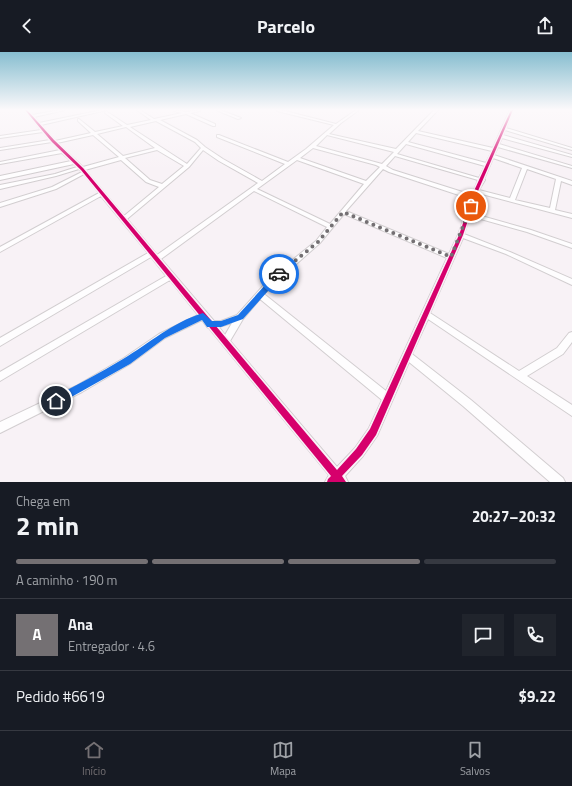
<!DOCTYPE html>
<html lang="pt">
<meta charset="utf-8">
<style>
:root{--surface:#171b24;--page:#20242c;--text:#f1f3f6;--muted:#9ea1a6;--line:#363941;--accent:#747073}
body{margin:0;font-family:"Titillium Web",sans-serif;background:var(--page);color:var(--text);height:100vh;display:flex;flex-direction:column;font-size:15px;white-space:nowrap}
*{box-sizing:border-box;margin:0}
p{font-size:13px;color:var(--muted)}
.icon{flex:none;width:22px;height:22px;fill:none;stroke:currentColor;stroke-width:2;stroke-linecap:round;stroke-linejoin:round}
.map{position:relative;height:430px;overflow:hidden}
.drawer{display:flex;flex-direction:column;background:var(--surface);flex:1}
.drawer>*{flex:none}
.pin{position:absolute;display:grid;place-items:center;width:34px;height:34px;color:#fff;margin:-17px;border:2px solid #fff;border-radius:50%;box-shadow:0 1px 4px #0007}
.courier{position:absolute;display:grid;place-items:center;width:40px;height:40px;margin:-20px;border:3px solid #1a73e8;border-radius:50%;background:#fff;color:#222;box-shadow:0 1px 5px #0007}
.summary em{font-style:normal;font-weight:700}
.summary div{display:flex;flex-direction:column-reverse}
.summary{display:flex;align-items:center;justify-content:space-between;height:68px;padding:0 16px}
h1{font-size:26px;font-weight:700;line-height:30px}
.bar{display:grid;grid-template-columns:repeat(4,1fr);gap:6px 4px;align-content:center;height:48px;padding:0 16px}
.bar i{height:5px;border-radius:3px;background:var(--line)}
.bar .active{background:var(--accent)}
.bar p{grid-column:span 4}
.line{display:flex;align-items:center;gap:10px;padding:0 16px;border-top:1px solid var(--line)}
.line div{flex:1}
.round{display:grid;place-items:center;flex:none;width:42px;height:42px;border-radius:0px;background:var(--page)}
header{display:flex;justify-content:space-between;align-items:center;height:52px;padding:0 16px;background:var(--surface);font-size:18px;font-weight:700}
.tab-bar{display:flex;justify-content:space-around;align-items:center;height:56px;border-top:1px solid var(--line);background:var(--surface);font-size:11px;color:var(--muted)}
.tab-bar a{display:grid;justify-items:center;gap:2px}
.tab-bar .active{color:var(--accent)}
.map>svg:first-child{display:block}
</style>
<header><svg class="icon" aria-label="back" viewBox="0 0 24 24"><path d="M15 5l-7 7 7 7"/></svg>Parcelo<svg class="icon" aria-label="share" viewBox="0 0 24 24"><path d="M12 15V3M7 8l5-5 5 5M5 13v7h14v-7"/></svg></header>
<div class="map">
<svg width="572" height="430" viewBox="0 0 572 430">
<rect width="100%" height="100%" fill="#f8f2f6"/>
<g fill="none" stroke-linecap="round" stroke-linejoin="round">
<defs>
<path id="minor" d="M25 58H28L32 63 59 58H65L34 65 39 71 102 58H107L41 73 55 89 91 81 78 69V67H79L95 80 123 74 105 61 106 59 127 73 151 68 137 58H140L154 67 182 61 174 59V58L186 60 200 58V59L190 61 215 72V74H213L186 62 160 68 197 88 205 95 223 107 262 129 285 112 217 85V83H219L288 110 306 97 334 73 277 59V58H281L336 72 356 58H359L341 71 329 82 396 97 434 58H438L418 79 493 96 510 58H513L506 76 572 96V98L505 78 503 83 572 103V105L502 86 499 92 572 114V116L498 95 494 103 572 129V133L561 129 555 158 572 162V166L478 141 471 161 531 178 572 192V196L527 180 470 164 464 182 510 200 572 227V233L506 202 463 186 430 261 519 319 557 296 569 281 572 280V290L563 302 527 324 572 353V364L428 267 412 302 471 348 563 426 565 430H550L463 354 409 310 377 384 363 404 345 424 348 430H325L329 423 209 276 207 275 202 268 165 286 130 312 82 340 0 381V370L76 334 124 306 159 282 198 263 170 228 0 329V320L166 224 151 205 0 294V286L148 201 101 144 0 200V195L99 141 84 122 56 137 0 155V151L52 135 82 120 79 117 56 124 0 137V133L55 122 77 115 74 112 0 128V124L71 109 62 101 0 112V110L60 98 52 90 0 98V96L50 88 43 80 0 86V84L41 78ZM156 69 195 90 201 96 187 112 130 75ZM126 75 155 96 123 104 97 82ZM416 81 492 99 486 111 408 90ZM93 83 119 105 83 115 57 91ZM327 83 394 100 382 112 316 94ZM406 92 485 114 479 126 397 102ZM313 96 376 113 380 115 366 129 300 106ZM157 98 184 114 162 132 150 128 125 106ZM203 98 219 109 258 131 157 203 127 167 189 115ZM395 104 478 128 472 143 393 118 386 114ZM493 106 522 116 510 146 479 138 485 128 484 127ZM121 108 146 130 159 135 124 164 85 118ZM297 108 364 132 330 172 257 137ZM383 117 389 120 471 147 458 183 449 202 346 159ZM527 117 556 127 550 156 515 148ZM254 139 327 175 316 189 270 226 237 263 221 269H214L161 207ZM344 162 447 206 386 339 264 242 276 230 320 191ZM260 247 382 348 369 376 355 396 337 415 230 289 243 267ZM232 271 225 283 219 275Z
M216 58H220L241 66 238 67Z"/>
</defs>
<use href="#minor" stroke="#d2ced0" stroke-width="2"/>
<use href="#minor" fill="#fefdfe" fill-rule="evenodd"/>
<defs>
<path id="cycleway" d="M25 58H27L54 88 83 116 337 418 356 397 370 377 459 183 474 139 511 58H513L478 139 463 183 376 383 362 403 342 424 346 430H327L328 427 331 424 81 118 52 90Z"/>
</defs>
<use href="#cycleway" stroke="#faf0f7" stroke-width="3"/>
<use href="#cycleway" fill="#d6006c" fill-rule="evenodd"/>
</g>
<linearGradient id="sky" x2="0" y2="1"><stop stop-color="#87bed0"/><stop offset="0.49" stop-color="#fcf9fb"/><stop offset="1" stop-color="#fcf9fb" stop-opacity="0"/></linearGradient>
<rect width="572" height="118" fill="url(#sky)"/>
<path fill="#1a73e8" d="M277 220 283 222 243 267 221 275H207L202 268 165 286 130 312 59 352H52V346C76 333 100 321 123 307 150 291 171 271 203 261L212 269H221L238 263Z"/>
<g fill="none" stroke-linecap="round" stroke-linejoin="round">
<path stroke="#747073" stroke-width="4" stroke-dasharray="0 7.2" d="M279 222 318 190 343 160 451 205 471 154"/>
</g>
</svg>
<div class="pin" style="left:471px;top:154px;background:#ea580c"><svg class="icon" aria-label="bag" viewBox="0 0 24 24"><path d="M5 8h14l-1 12H6zM9 8a3 3 0 0 1 6 0"/></svg></div>
<div class="pin" style="left:56px;top:349px;background:#1f2937"><svg class="icon" aria-label="home" viewBox="0 0 24 24"><path d="M3 11l9-7 9 7M6 9v11h12V9"/></svg></div>
<div class="courier" style="left:279px;top:222px"><svg class="icon" aria-label="car" viewBox="0 0 24 24"><path d="M5 17H2v-5l4-1 3-4h7l3 4 3 1v5h-3M9 17h6M6 11h13"/><circle cx="7" cy="17" r="2"/><circle cx="17" cy="17" r="2"/></svg></div>
</div>
<section class="drawer">
<div class="summary"><div><h1>2 min</h1><p>Chega em</p></div><em>20:27–20:32</em></div>
<div class="bar"><i class="active"></i><i class="active"></i><i class="active"></i><i></i><p>A caminho · 190 m</p></div>
<div class="line" style="height:72px"><b class="round" style="background:var(--accent);color:#fff">A</b><div><b>Ana</b><p>Entregador · 4.6</p></div><a class="round"><svg class="icon" aria-label="chat" viewBox="0 0 24 24"><path d="M4 5h16v11H9l-5 4z"/></svg></a><a class="round"><svg class="icon" aria-label="phone" viewBox="0 0 24 24"><path d="M5 4h4l2 5-3 2q2 4 5 5l2-3 5 2v4C11 20 4 13 5 4z"/></svg></a></div>
<div class="line" style="height:52px"><div>Pedido #6619</div><b>$9.22</b></div>
</section>
<nav class="tab-bar">
<a class="active"><svg class="icon" aria-label="home" viewBox="0 0 24 24"><path d="M3 11l9-7 9 7M6 9v11h12V9"/></svg>Início</a>
<a><svg class="icon" aria-label="map" viewBox="0 0 24 24"><path d="M3 6l6-2 6 2 6-2v14l-6 2-6-2-6 2zM9 4v14M15 6v14"/></svg>Mapa</a>
<a><svg class="icon" aria-label="saved" viewBox="0 0 24 24"><path d="M7 4h10v16l-5-4-5 4z"/></svg>Salvos</a>
</nav>
